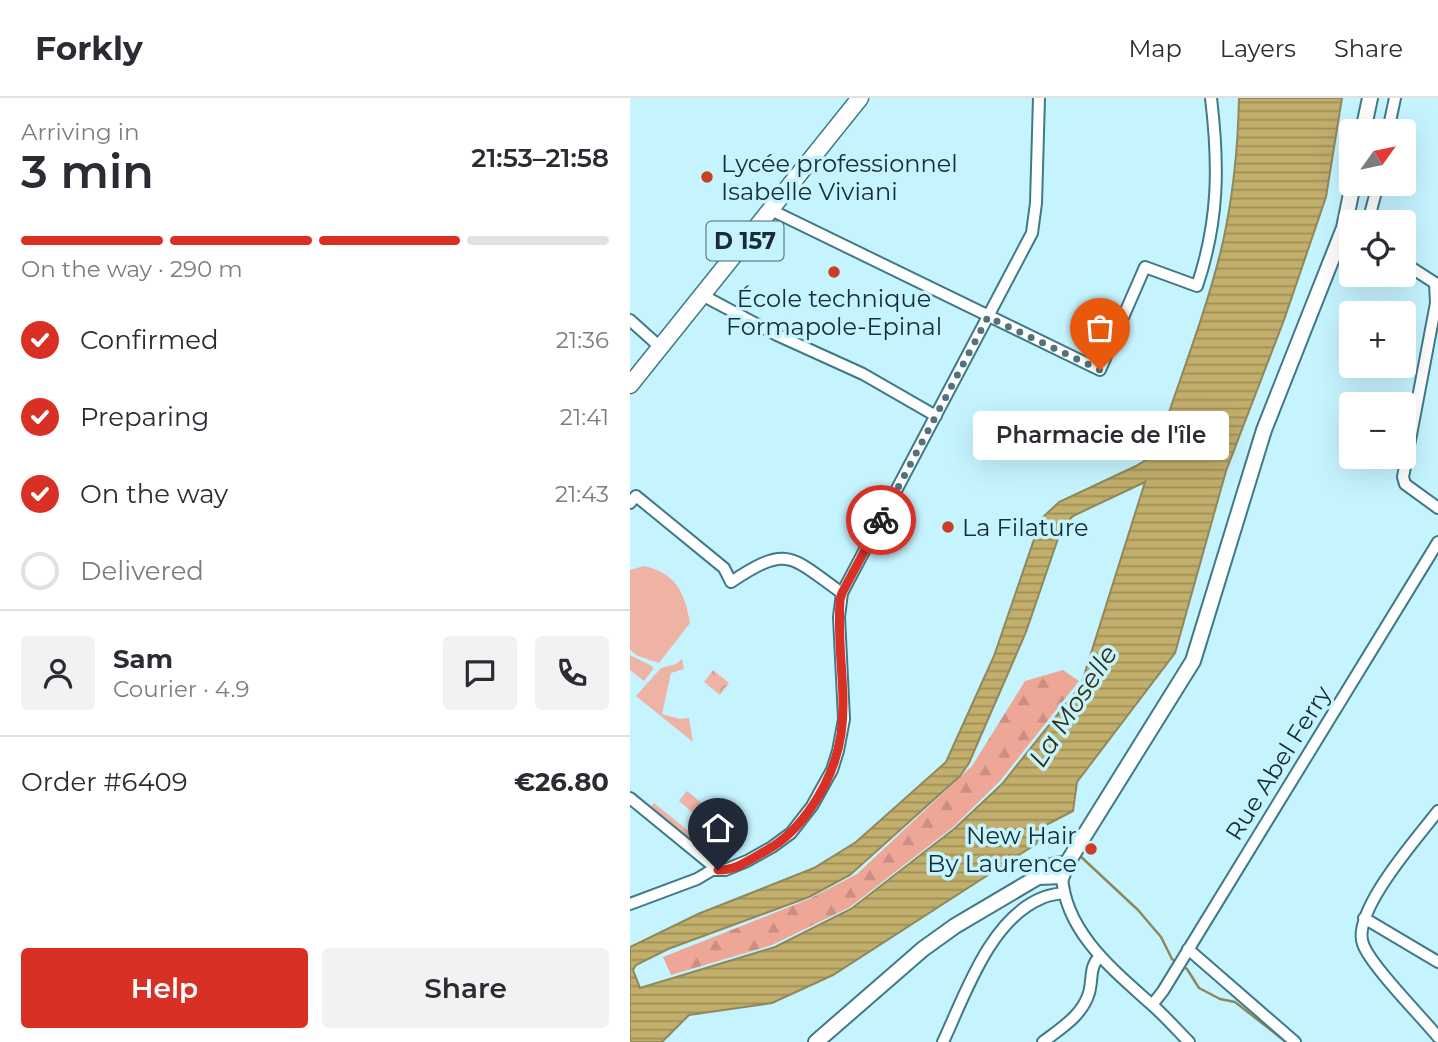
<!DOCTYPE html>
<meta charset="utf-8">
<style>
:root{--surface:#fff;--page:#f2f2f3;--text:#2b2b33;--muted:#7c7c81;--line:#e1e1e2;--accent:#d93025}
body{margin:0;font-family:Montserrat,sans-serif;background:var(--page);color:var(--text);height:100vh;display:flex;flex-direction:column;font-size:26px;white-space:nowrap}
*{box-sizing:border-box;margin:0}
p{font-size:23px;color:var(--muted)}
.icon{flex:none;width:38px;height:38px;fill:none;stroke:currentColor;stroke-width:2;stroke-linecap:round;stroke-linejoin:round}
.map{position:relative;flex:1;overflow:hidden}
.side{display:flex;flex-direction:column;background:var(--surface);width:630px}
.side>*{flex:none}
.needle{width:46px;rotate:57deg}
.fabs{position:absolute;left:709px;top:21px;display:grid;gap:14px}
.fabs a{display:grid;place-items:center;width:77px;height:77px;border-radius:7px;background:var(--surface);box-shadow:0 7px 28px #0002;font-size:35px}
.pin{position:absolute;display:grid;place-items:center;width:60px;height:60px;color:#fff;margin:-72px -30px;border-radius:50% 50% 50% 0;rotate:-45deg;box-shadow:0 0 7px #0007}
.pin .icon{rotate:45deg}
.courier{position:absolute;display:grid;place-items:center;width:70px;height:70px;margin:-35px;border:5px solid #d93025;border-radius:50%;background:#fff;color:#222;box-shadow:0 2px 9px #0007}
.bubble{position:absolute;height:49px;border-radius:7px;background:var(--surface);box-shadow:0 7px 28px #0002;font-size:23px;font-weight:600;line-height:49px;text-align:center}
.overview em{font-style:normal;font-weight:600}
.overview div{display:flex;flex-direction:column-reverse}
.overview{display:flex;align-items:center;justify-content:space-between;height:119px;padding:0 21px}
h1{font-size:46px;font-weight:600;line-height:52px}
.bar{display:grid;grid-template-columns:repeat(4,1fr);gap:10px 7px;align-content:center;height:84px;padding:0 21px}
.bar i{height:9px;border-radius:5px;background:var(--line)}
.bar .on{background:var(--accent)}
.bar p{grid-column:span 4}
.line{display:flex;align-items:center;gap:18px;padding:0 21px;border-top:2px solid var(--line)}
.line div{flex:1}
.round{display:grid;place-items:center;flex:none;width:74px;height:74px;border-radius:7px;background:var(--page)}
ol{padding:0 21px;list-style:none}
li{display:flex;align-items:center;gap:21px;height:77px}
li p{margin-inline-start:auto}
li .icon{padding:7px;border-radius:50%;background:var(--accent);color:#fff;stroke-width:4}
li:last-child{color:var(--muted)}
li i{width:38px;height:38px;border:4px solid var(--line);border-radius:50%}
.cta{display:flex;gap:14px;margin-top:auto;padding:14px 21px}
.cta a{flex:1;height:80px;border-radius:7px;background:var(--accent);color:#fff;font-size:28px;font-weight:600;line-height:80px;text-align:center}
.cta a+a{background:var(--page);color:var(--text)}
header{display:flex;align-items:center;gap:42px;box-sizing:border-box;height:98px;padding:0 35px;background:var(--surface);border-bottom:2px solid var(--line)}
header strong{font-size:33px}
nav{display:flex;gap:38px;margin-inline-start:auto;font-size:24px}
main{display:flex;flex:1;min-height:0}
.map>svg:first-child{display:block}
</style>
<header>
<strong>Forkly</strong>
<nav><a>Map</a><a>Layers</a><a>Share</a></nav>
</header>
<main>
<section class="side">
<div class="overview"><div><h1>3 min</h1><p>Arriving in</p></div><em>21:53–21:58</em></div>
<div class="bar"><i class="on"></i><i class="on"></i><i class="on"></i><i></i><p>On the way · 290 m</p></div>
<ol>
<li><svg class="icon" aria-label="check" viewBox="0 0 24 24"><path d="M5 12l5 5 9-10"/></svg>Confirmed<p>21:36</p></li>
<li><svg class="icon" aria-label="check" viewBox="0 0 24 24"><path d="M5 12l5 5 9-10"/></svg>Preparing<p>21:41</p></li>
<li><svg class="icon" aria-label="check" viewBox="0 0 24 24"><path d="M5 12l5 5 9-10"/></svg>On the way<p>21:43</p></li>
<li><i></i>Delivered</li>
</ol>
<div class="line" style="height:126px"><a class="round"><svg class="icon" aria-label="person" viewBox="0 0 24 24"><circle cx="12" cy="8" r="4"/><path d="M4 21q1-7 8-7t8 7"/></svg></a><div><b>Sam</b><p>Courier · 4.9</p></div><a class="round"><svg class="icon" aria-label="chat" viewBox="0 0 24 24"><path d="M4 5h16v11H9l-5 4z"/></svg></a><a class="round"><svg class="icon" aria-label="phone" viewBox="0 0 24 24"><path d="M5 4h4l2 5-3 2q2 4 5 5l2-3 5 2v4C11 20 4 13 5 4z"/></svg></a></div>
<div class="line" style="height:91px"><div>Order #6409</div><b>€26.80</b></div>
<div class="cta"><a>Help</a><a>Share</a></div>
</section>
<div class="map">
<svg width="808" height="944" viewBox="0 0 808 944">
<defs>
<pattern id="forest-firs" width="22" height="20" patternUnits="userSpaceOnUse" patternTransform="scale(1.75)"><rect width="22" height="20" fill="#eea696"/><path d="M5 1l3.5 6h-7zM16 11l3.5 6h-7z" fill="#cb8f82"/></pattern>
<pattern id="park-crowns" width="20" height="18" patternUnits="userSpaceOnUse" patternTransform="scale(1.75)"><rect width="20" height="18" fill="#efb3a6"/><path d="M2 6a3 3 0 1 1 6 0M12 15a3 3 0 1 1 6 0" fill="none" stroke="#cc9a8f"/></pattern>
<pattern id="water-rules" width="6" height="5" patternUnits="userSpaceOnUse" patternTransform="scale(1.75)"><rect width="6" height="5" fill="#c3af6c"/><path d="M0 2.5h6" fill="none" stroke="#9d8f59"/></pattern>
</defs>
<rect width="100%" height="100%" fill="#c5f4ff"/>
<path fill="#efb3a6" d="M14 468C46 475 55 495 60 525L29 565 8 558 0 552V472Z
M0 557 22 568 23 571 14 583 0 572Z
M52 561 54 571 41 575 32 616 50 621 59 620 63 644 6 598 31 570 46 566Z
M57 693 79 711 70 721 49 703Z
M24 705 98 765 88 766 20 710Z"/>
<path fill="url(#forest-firs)" d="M433 572 449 583 370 683 323 729 220 809 142 847 41 877 33 859 179 801 227 776 342 668 395 583Z"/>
<path fill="url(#park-crowns)" d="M83 572 99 585 90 597 74 584Z"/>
<path fill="url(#water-rules)" stroke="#8f885b" stroke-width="2" fill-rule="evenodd" d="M609 0H712L696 99 654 222 596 373 545 555 447 684 443 713 414 728 406 746 203 877 142 905 59 917 32 944H0V849L68 816 184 770 226 744 316 664 364 558 411 421 429 404 506 368 525 356C547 287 575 219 592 148 603 100 608 49 609 0ZM515 384 451 587 372 686 324 731 221 811 145 849 10 890 3 872 6 867 38 851 179 799 220 777 330 678 339 665 396 534 432 429 443 418Z"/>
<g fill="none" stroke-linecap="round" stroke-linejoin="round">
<path stroke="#8f885b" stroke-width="2.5" d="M448 756 508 812 531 839 542 861 546 864
M551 867 557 871 569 890 590 901 605 904 656 944"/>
<defs>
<path id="street" d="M758 33 765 0
M141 112 470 272 515 169 567 188C589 123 589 67 581 0
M738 124 748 86
M774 165 805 185
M805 185 806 205 773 379 775 386 808 410
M72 197 147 237 233 276 306 318
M0 222 30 249
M0 405 6 398 94 470 101 484C158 446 160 458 212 495
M0 700 88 772
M808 713C788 739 721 814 733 846 741 868 791 918 808 939
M432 778C435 833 482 871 520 905 534 917 546 931 559 944
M0 806 67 781 82 772H95L117 763 142 749 161 735 182 708 202 672 208 653 214 621 209 519 212 495 402 135 406 105 409 0
M734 820 808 864
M558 851 665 944
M522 907 533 893 808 444
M313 944C335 897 360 821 412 800 418 797 426 796 433 795
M413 944C431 930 452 918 459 895 463 880 459 869 470 858"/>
<path id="secondary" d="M733 33 740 0
M408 779 432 778 436 767 563 563 634 332 714 130 723 86
M186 944 293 851 325 828 408 779C415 770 425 764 436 767"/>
<path id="primary" d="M0 287 230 0"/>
</defs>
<use href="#street" stroke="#407a86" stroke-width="14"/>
<use href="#secondary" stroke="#407a86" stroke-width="18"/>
<use href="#primary" stroke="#407a86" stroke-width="19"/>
<use href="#street" stroke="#fff" stroke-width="10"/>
<use href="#secondary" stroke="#fff" stroke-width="14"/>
<use href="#primary" stroke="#fff" stroke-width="16"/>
</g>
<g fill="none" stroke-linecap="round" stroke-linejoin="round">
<path stroke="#53737a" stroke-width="7" stroke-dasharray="0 12.6" d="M251 422 358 219 470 272"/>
<path stroke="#d93025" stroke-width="9" d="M88 772C105 773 123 760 137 752 157 741 171 725 183 707 232 633 205 581 210 502L212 495 251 422"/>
</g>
<g fill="#c93e24" stroke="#c5f4ff" stroke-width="2.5">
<circle cx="77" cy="79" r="7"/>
<circle cx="204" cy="174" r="7"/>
<circle cx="318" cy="429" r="7"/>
<circle cx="461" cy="751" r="7"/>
</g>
<g text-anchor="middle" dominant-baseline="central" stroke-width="7" stroke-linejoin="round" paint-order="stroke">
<rect fill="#c5f4ff" stroke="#4a6970" stroke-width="2" x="76.5" y="123.5" width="77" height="39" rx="5"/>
<g font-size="23" font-weight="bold" fill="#162e33">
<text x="115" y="143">D 157</text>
</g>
<g font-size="24" fill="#162e33" stroke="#c5f4ff" text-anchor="start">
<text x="91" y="65">Lycée professionnel<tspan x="91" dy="28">Isabelle Viviani</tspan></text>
<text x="204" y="200" text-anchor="middle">École technique<tspan x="204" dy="28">Formapole-Epinal</tspan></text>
<text x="332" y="429">La Filature</text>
<text x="447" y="737" text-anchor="end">New Hair<tspan x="447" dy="28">By Laurence</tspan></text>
</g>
<g font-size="24" fill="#162e33" stroke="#c5f4ff">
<text transform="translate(648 665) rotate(-58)">Rue Abel Ferry</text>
</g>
<g font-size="26" font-style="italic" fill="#393012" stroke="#c5f4ff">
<text transform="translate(443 608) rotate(-57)">La Moselle</text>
</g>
</g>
</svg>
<div class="fabs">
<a><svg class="needle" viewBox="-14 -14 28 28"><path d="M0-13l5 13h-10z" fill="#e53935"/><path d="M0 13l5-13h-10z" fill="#7c7c81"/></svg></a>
<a><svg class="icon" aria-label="locate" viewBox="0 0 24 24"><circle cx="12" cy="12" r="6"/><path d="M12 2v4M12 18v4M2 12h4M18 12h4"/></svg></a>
<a>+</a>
<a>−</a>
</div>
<div class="pin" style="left:470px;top:272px;background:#ea580c"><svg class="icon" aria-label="bag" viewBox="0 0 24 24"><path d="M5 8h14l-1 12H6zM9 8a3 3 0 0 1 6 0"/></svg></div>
<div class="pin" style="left:88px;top:772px;background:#1f2937"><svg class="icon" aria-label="home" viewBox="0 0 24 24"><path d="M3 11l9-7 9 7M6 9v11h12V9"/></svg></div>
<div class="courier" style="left:251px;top:422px"><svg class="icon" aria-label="bike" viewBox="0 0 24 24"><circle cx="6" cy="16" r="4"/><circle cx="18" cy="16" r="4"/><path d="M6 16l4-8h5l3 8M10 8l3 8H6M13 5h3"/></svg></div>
<div class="bubble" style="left:343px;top:313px;width:256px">Pharmacie de l'île</div>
</div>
</main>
